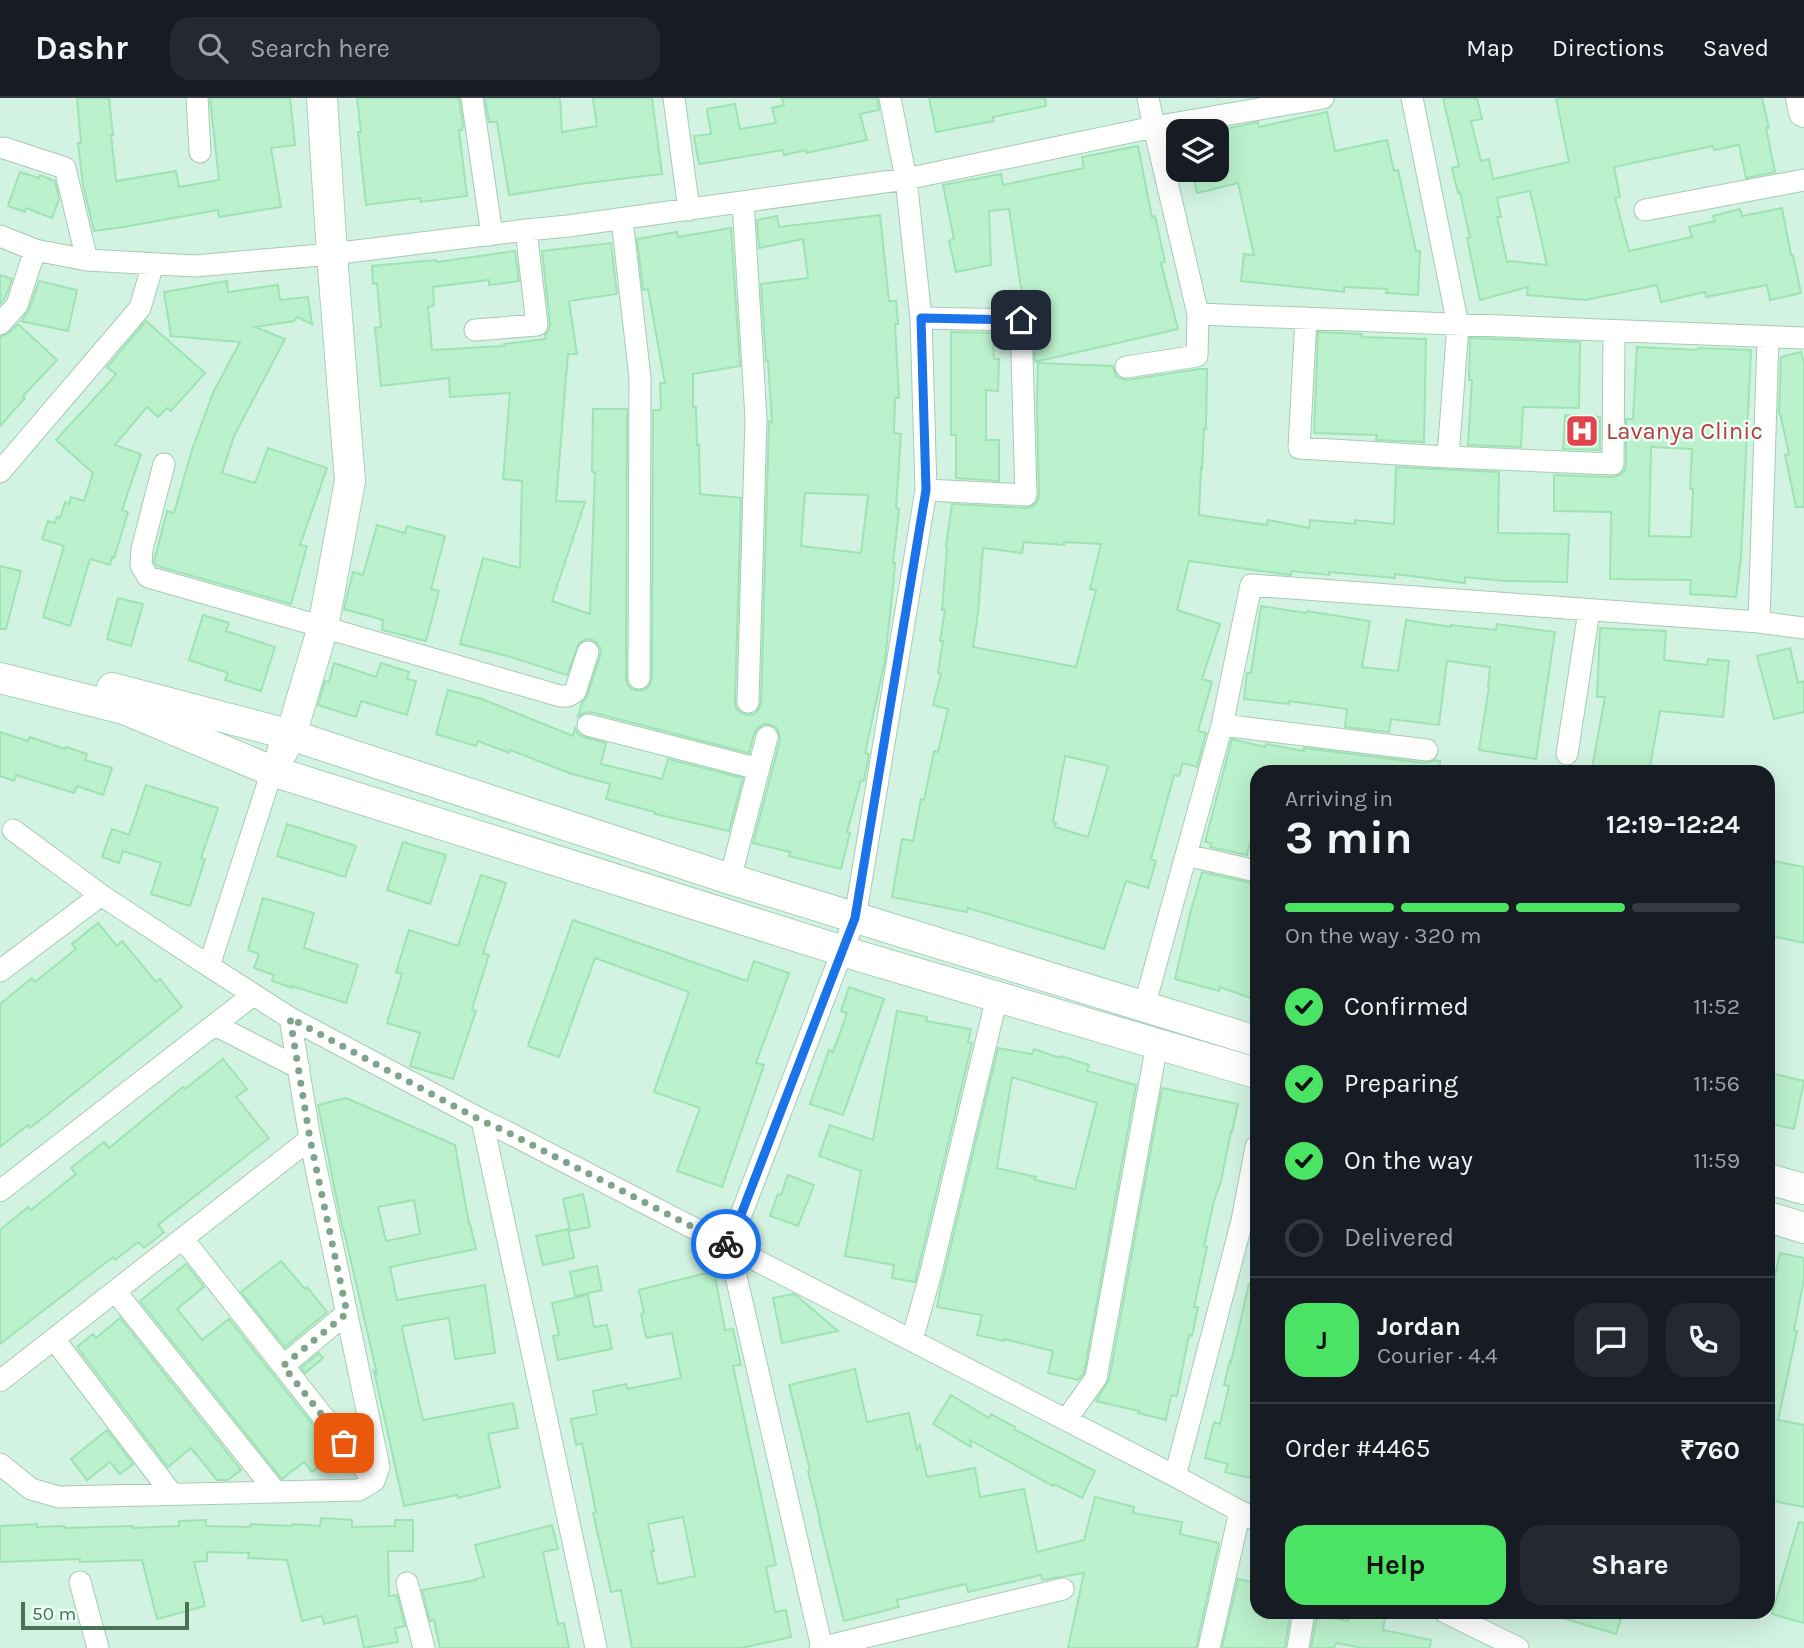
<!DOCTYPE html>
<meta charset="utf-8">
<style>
:root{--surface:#171b24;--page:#242831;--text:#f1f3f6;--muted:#9ea1a6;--line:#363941;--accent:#4be363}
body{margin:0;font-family:Karla,sans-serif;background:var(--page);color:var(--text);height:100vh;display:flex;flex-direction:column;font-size:26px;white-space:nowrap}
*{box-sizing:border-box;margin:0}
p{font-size:23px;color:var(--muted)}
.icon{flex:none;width:38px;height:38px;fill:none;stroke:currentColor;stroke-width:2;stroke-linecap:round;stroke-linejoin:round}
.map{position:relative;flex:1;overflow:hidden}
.sheet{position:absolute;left:1250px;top:667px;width:525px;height:854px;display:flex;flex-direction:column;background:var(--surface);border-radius:21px;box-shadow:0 7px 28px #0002}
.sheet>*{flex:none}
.controls{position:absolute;left:1166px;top:21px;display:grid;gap:14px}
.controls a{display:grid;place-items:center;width:63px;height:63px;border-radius:14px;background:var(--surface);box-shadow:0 7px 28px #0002;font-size:35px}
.scale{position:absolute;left:21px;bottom:18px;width:168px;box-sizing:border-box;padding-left:7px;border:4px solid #4a7356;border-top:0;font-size:19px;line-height:24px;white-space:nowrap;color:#4a7356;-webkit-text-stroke:5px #eafff5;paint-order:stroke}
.pin{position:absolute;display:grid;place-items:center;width:60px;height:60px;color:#fff;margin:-30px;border-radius:14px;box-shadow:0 4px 10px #0006}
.courier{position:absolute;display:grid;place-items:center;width:70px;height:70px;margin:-35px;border:5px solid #1a73e8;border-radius:50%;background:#fff;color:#222;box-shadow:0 2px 9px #0007}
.summary em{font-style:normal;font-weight:700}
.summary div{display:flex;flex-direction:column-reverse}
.summary{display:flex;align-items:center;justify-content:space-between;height:119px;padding:0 35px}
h1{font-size:46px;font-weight:700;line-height:52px}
.bar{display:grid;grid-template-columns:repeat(4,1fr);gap:10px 7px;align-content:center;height:84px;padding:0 35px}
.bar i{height:9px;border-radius:5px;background:var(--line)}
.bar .active{background:var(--accent)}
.bar p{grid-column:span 4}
.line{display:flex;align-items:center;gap:18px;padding:0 35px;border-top:2px solid var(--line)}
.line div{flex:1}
.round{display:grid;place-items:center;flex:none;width:74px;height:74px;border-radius:21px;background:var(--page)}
ol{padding:0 35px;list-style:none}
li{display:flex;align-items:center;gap:21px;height:77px}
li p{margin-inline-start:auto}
li .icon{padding:7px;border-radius:50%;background:var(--accent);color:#111;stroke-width:4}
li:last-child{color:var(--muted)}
li i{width:38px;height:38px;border:4px solid var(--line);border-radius:50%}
.button{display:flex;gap:14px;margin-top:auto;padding:14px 35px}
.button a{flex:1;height:80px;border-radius:21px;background:var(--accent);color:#111;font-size:28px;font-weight:700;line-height:80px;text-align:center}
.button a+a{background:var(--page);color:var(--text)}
header{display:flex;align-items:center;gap:42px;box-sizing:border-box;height:98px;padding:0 35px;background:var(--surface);border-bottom:2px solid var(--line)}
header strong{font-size:33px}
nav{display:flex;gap:38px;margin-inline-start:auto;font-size:24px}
.search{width:490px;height:63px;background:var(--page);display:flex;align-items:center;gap:18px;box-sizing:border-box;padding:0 24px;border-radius:21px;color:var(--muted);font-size:26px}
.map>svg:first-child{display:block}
</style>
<header>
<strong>Dashr</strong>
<div class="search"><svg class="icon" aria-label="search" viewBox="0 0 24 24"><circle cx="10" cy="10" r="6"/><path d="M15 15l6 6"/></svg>Search here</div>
<nav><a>Map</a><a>Directions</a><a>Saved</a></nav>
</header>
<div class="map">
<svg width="1804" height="1550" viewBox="0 0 1804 1550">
<rect width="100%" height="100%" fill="#e4fcf1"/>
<path fill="#d2f3e2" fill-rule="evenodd" d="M0 0H1804V1550H0ZM1178 33H1216V72H1178ZM1256 674H1768V1514H1256Z"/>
<path fill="#bcf1cd" stroke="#9de3b3" stroke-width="2" fill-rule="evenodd" d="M77 0H109L113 37H111L116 83 176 73 179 89 219 82 210 0H290L295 47 271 50 281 109 219 119 218 112 124 129 94 133 83 87 78 45H81Z
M357 0H459L463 27 462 32H459L467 98 421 104 420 100 366 107 358 34H361Z
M485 0H560L562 34 597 28 593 0H652L662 76 587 85 509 97 497 24H489Z
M782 0H877L879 12 860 16 867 42 806 55V52L784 57 783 52 699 66 694 38 711 36 707 11 735 6 740 31 776 25 772 10 784 7Z
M929 0H1045L1046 8 993 19 994 23 936 34Z
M1443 0H1477L1482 21 1471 23 1481 63 1489 61 1493 81 1569 64 1556 0H1762L1769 30H1766L1775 74 1746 80 1739 47 1714 52 1713 48 1614 69 1620 99 1615 100 1629 153 1692 139 1689 129 1715 123 1713 118 1740 111 1742 118 1782 110 1791 157H1793L1801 195 1770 202 1767 187 1706 199 1705 194 1661 204 1657 187 1586 202 1527 197 1528 189 1480 202 1467 140H1470L1460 94 1458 95 1452 70 1459 68ZM1530 93 1535 114 1547 167 1511 163 1507 164 1497 119H1501L1497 100Z
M1327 14 1335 53 1387 42 1394 73 1398 72 1416 153H1420L1418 197 1386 195 1387 191 1344 189V194L1241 183 1244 156 1254 157 1238 85 1197 95 1192 75 1205 72H1216V33L1258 24 1259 29Z
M1138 48 1152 119 1155 118 1165 164 1161 165 1178 231 1035 264 1034 221 1032 215 1024 209 1009 111 989 113 991 167 956 174 949 143 954 141 943 87 1001 76 1003 87 1084 70 1082 59Z
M20 74 39 80 40 77 55 83 59 101 52 120 26 110 25 114 8 108Z
M880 117 889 203H896L898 226H895L899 300H895L894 335 901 336 896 410 899 411 893 465H895L893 488 885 562 865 655 869 656 864 683 861 682 847 734 850 735 841 771 789 758 790 754 753 745 780 642 779 635 776 629 771 627 764 626 758 629 754 636 749 655 591 614 584 615 578 618 582 605 587 598 600 558 601 551 597 545 593 542 586 541 579 545 567 577 507 558 460 546 483 460 520 470 522 383 503 381 510 295 450 299 449 280 381 288 375 230 381 229 377 185 373 186 372 168 436 162 437 164 515 153 519 183 489 187V182L433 189 434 208 428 209 432 252 504 248V246L546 241 545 237 549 232 550 225 542 153 611 145 617 196 569 203 577 256H568L556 403 585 404 552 503 590 516 595 374H592L593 311H627L626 580 627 586 632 591 640 593 646 591 650 587 652 580 653 312H660L661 310 660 285H665L648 191 643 192 637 141 677 134 678 139 731 130 740 268 693 276V309H696L697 347H699L700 396 741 400 735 604 736 610 741 615 748 617 754 616 759 611 761 604 769 323 772 324 768 263H766L761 186 808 180 803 141 759 150 757 122 777 118 779 129ZM805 395 868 397 861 455 801 448Z
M0 177 12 181 5 200 0 206Z
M39 183 77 192 68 233 21 223 29 212Z
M227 183 228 194 278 187 280 202 308 199 312 226 297 219 294 223 255 229 285 241 234 338 222 375 255 385 268 350 327 370 300 447 307 448 291 506 157 468 154 464 167 413 174 415 192 352 213 295 240 244 171 238 164 194Z
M146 223 205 275 171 313 167 310 158 319 147 309 115 347 141 356 122 412 128 414 114 460 112 459 110 467 90 461 70 528 43 519 64 448 42 441 48 423 55 425 57 419 60 420 65 404 69 406 71 399 84 403 93 375 56 342 113 280 116 276 107 269Z
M18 226 57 262 23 298 25 300 0 328V239L9 235Z
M951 234 993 235 994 261H999L998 293 986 292V342H999V383L956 380V337H951Z
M1318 234 1362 236V239L1426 241 1424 344 1376 342 1377 337 1314 335Z
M1470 240 1580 244 1579 310 1523 309 1521 349 1468 347 1472 282H1469Z
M1637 249 1697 252 1698 250 1751 252 1741 460 1736 499 1690 496 1691 482 1610 481 1611 414 1554 413V377L1612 379 1620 377 1625 372 1626 366V321H1633ZM1651 349 1692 351 1690 391H1693L1691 439 1649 438Z
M1801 254 1804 265V409H1796L1785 357 1789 356 1780 315H1779L1781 259Z
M1038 265 1113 268 1116 278 1121 281 1127 282 1199 271H1207L1206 331H1204L1202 371 1201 370 1199 417 1267 427 1268 422 1309 430 1310 422 1355 426V422L1394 426 1396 369 1499 374 1498 435 1569 436 1567 484 1505 483 1465 479V485L1395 476V480L1329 474V477L1291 473V477L1189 463 1177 512 1220 526 1202 581 1212 584 1198 633 1206 635 1197 669 1183 665 1179 678 1174 677 1151 761 1156 763 1148 790 1126 783 1104 851 968 810 967 814 892 799 902 741 913 743 921 701 924 702 934 653 938 654 948 611 933 607 941 576 938 575 943 543H940L945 512H942L947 450 946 449 952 406 1025 410 1032 409 1037 404 1039 397 1037 306ZM1024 444 1064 447V444L1101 446 1090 491 1096 492 1076 569 973 549 978 515 983 450 1022 455ZM1065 658 1108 668 1088 739 1055 729 1056 725 1053 724Z
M1565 317 1600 319V352L1563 351Z
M377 427 405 435 407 428 445 438 431 491 439 493 426 543 382 532 383 522 344 511 353 474 363 477Z
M0 468 21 473 6 531H0Z
M118 500 143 506 131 548 107 541Z
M1261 508 1306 515 1307 513 1370 523 1362 569 1398 573 1406 522 1451 529V527L1496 532 1497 526 1555 534 1536 661 1479 652 1489 589H1488L1490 569 1447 563 1439 627 1391 621 1389 634 1345 629 1347 611 1289 603V606L1244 601 1247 575H1251Z
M203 517 229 525 226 533 275 549 261 593 225 582 228 575 189 562Z
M1600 530 1666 533 1664 562 1707 567 1708 561 1729 563 1723 619 1660 613 1649 674H1612L1592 670 1605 599H1597Z
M1790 550 1798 585 1804 583V614L1774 621 1757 558Z
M334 565 376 579 381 565 409 574 407 581 416 583 407 617 361 603 356 619 318 607 325 583 329 584Z
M448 592 482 601 573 638 575 630 578 636 584 639 606 645 601 666 662 681 668 661 743 680 729 733 655 716V714L606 701 610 686 572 676 510 652 509 655 478 643 476 648 436 636Z
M0 634 28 643 30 639 65 651 66 649 87 656 85 662 112 670 103 697 77 688 74 695 16 677 14 683 0 678Z
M1232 641 1265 649 1266 646 1304 653V650L1425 665 1434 662 1440 663V674H1256V721L1247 757 1210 749 1211 745 1205 744Z
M146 687 218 710 201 760 205 761 190 808 151 796 161 765 123 753 119 765 102 759 112 731 129 737Z
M287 726 356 748 345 779 277 758Z
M403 744 446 757 430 806 387 792Z
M1768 762 1804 769V845L1768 837Z
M1202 774 1256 786V902L1220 889 1219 893 1175 881 1191 812Z
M481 777 506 785 483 855 489 857 472 911 476 913 453 981 410 968 420 935 387 925 402 876 396 874 409 832 458 848Z
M263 800 314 815 304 850 358 867 346 905 292 888V890L272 883 274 877 254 870 259 856 248 852Z
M573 822 747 883 754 863 789 875 756 965 764 967 722 1089 677 1073 700 1010 654 994 689 894 595 860 559 959 528 948Z
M98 825 117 848 122 843 156 884 160 881 182 909 30 1030 28 1027 0 1049V906L32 880 35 884 76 851 72 846Z
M849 889 884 901 843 1017 810 1006 829 952 833 954 847 915 841 913Z
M897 913 927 919 926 923 971 931 968 944 972 945 915 1184 892 1180 894 1167 845 1158 861 1073 819 1058 830 1027 873 1042Z
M998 950 1032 956 1034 951 1060 960 1061 958 1089 967 1087 973 1136 987 1084 1275 1078 1282 1048 1275 1053 1253 1004 1241V1243L977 1237 982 1217 937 1209 941 1189ZM1012 979 1097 1005 1075 1091 1035 1082 1036 1079 997 1070Z
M223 961 247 991 236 999 269 1040 158 1127 164 1134 144 1150 138 1144 115 1162 113 1159 0 1246V1132L28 1109 31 1112 76 1076 71 1070 104 1044 109 1050 183 989 185 991Z
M1770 975 1804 983 1794 1031 1768 1025V987Z
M1162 990 1238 1006 1232 1034 1231 1033 1221 1083 1214 1103 1204 1148 1207 1149 1194 1209H1198L1192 1238 1189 1237 1177 1298 1171 1297 1166 1322 1138 1315 1139 1313 1096 1303 1109 1282Z
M346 1000 455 1047 469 1126H470L476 1151 390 1169 397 1202 485 1187 495 1255 455 1261 449 1220 403 1228 402 1231 423 1322 513 1305 518 1330 488 1336 500 1389 458 1400 457 1397 404 1408 374 1273 377 1276 344 1133H343L318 1007ZM414 1102 420 1136 386 1143 378 1109Z
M788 1077 814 1087 798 1128 770 1118 778 1096 781 1097Z
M583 1096 590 1129 570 1133 563 1101Z
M568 1131 574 1160 543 1167 536 1138Z
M1780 1155 1804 1160V1181L1794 1232 1797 1233 1778 1322 1804 1327V1409L1768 1402V1210Z
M281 1163 305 1191 307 1189 327 1214 285 1249 241 1194Z
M186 1166 204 1189 177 1211 202 1242 229 1221 317 1332 314 1335 332 1357 312 1374 304 1364 282 1381 140 1203Z
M597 1168 602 1192 575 1198 570 1174Z
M714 1173 725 1232 733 1231 741 1267 733 1268 776 1467 766 1469 775 1514 786 1512 791 1539 741 1550H632L621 1492 611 1494 593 1415 596 1414 582 1345 576 1347 571 1321 597 1316 593 1293 626 1286 627 1291 681 1280 672 1235 646 1240 641 1216 644 1215 639 1192ZM683 1419 695 1478 658 1486 651 1453H654L648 1426Z
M1249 1186H1256V1355L1250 1380 1225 1374 1228 1366 1205 1360 1214 1324 1220 1326 1229 1288 1224 1287 1230 1263 1231 1264Z
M793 1196 797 1198 838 1233 782 1245 773 1200Z
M588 1197 594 1229 607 1227 612 1251 558 1262 553 1238 559 1237 552 1205Z
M120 1220 241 1372 228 1382H217L191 1350 168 1369 77 1249 93 1236 96 1240Z
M319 1255 323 1260 305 1275 301 1270Z
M855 1271 867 1324 909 1315 917 1352 920 1347 927 1379 975 1370 980 1399 1024 1391 1037 1454 1084 1442 1095 1399 1134 1409 1133 1415 1182 1424 1180 1436 1219 1445 1196 1550H1068L1084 1475 1042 1482 1041 1477 968 1494 966 1486 897 1502 899 1509 844 1523 819 1422H820L808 1373 810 1372 789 1287Z
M951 1297 989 1320 991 1316 1015 1329 1014 1331 1095 1373 1082 1400 1054 1386 1053 1388 970 1342 971 1349 933 1326Z
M107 1332 133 1366 120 1376 110 1364 87 1382 71 1361Z
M321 1420 352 1422V1429L395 1428V1422H413V1453H388L389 1498 397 1497 405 1528 395 1530 398 1544 364 1550 357 1518 324 1526 322 1518 302 1523 287 1462 248 1460 249 1455 207 1454V1463L194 1464 205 1508 157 1521 142 1462 80 1464V1461L0 1464V1428L37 1426V1429L64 1428V1430L133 1428V1430L179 1428V1423L206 1422V1428L250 1429 251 1426 292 1428 293 1426 320 1428Z
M1799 1424 1804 1425V1525L1772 1516Z
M552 1427 558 1451 543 1454 558 1526 564 1525 569 1550H440L434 1522 430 1523 422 1492 476 1482 475 1481 484 1479 475 1447Z
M1238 1481 1256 1485 1255 1514H1276L1290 1517 1285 1550H1222Z
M1350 1514 1385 1520 1383 1532 1431 1542 1430 1550H1363L1336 1545 1334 1550H1311L1317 1517 1348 1523Z
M1556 1514H1623L1616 1536 1556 1518Z"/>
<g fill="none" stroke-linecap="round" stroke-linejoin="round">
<defs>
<path id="street" d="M197 0 200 54
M472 0 492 137
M674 0 689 112
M1148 0 1154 29 1323 0
M1412 0 1458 227 1448 359
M4 50 65 70 87 162
M743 104 756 320 748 604
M1645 112 1804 82
M622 121 640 280 639 580
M0 138 35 152 87 162 195 168 332 156 526 132 568 128 906 81 1154 29 1198 216 1804 240
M921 220 1021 222 1026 397 926 392
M1306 220 1299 350 1448 359 1613 366 1614 233
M0 226 17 207 35 152
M475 232 537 227 526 132
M1126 269 1197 258 1198 216
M164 366 142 451 141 467 148 479 323 529 560 598H568L575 594 588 554
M0 374 140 210 153 166
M1759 524 1768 240
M588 627 759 671
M1222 627 1427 652
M1567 656 1589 513
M272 673 209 868 290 920 482 1022 505 1033 1175 1378 1256 1422
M13 732 101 797 209 868
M1186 757 1256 773
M730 781 767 639
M0 873 101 797
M1144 909 1222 627 1251 487 1759 524 1804 530
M215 927 299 970
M482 1022 596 1550
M0 1093 253 897
M183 1141 374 1383
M115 1193 276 1394
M54 1241 172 1396
M912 1242 930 1178 997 899
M283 1268 347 1215
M0 1283 310 1041
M1066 1322 1096 1280 1157 946
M0 1366 31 1391 59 1399 359 1392 374 1383 379 1369 310 1041 290 920
M1175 1378 1242 1123 1256 1049
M80 1484 98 1550
M407 1485 424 1550
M1445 1514 1518 1550
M820 1550 1063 1491
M822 1550 729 1148 855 820 926 392 921 220 906 81 890 0
M1209 1550 1240 1413
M1298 1550 1304 1514"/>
<path id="secondary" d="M1801 0 1804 14
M0 580 124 611 272 673 862 859 1256 975
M112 590 291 637 730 781 1256 943
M282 654 291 637 323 529 350 383 332 156 322 0
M1768 1081 1804 1091
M1768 1119 1804 1130"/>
</defs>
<use href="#street" stroke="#a8cab5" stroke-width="23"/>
<use href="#secondary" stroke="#a8d0b7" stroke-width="32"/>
<use href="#street" stroke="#fff" stroke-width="21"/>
<use href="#secondary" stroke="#fff" stroke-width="30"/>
</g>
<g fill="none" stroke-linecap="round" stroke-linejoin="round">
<path stroke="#80a38c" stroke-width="7" stroke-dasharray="0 12.6" d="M344 1345 283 1268 347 1215 310 1041 290 920 482 1023 505 1033 726 1146"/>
<path stroke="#1a73e8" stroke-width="9" d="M726 1146 729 1148 855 820 926 392 921 220 1021 222"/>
</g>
<defs>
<symbol id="hospital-square" viewBox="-11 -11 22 22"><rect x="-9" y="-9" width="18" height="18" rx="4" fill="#e0444e" stroke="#eafff5"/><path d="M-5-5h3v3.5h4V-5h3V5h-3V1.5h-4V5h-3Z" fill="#fff"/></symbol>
</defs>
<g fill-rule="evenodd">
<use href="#hospital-square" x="1563" y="314" width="38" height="38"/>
</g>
<g text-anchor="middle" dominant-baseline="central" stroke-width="5" stroke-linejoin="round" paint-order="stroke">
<g font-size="24" fill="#be3a42" stroke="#eafff5" text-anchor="start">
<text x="1606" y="333">Lavanya Clinic</text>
</g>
</g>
</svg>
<div class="controls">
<a><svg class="icon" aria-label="layers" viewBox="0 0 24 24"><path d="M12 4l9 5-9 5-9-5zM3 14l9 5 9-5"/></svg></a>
</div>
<div class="scale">50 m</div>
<div class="pin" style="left:344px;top:1345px;background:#ea580c"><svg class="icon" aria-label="bag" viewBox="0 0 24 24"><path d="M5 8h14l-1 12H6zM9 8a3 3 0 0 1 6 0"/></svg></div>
<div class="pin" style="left:1021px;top:222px;background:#1f2937"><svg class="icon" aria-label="home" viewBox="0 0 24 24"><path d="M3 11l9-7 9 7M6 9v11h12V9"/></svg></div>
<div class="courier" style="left:726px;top:1146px"><svg class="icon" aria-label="bike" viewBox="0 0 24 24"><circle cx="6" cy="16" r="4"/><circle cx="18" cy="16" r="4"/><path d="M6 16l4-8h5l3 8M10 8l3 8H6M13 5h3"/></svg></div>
<section class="sheet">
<div class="summary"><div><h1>3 min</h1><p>Arriving in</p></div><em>12:19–12:24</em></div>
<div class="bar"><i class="active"></i><i class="active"></i><i class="active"></i><i></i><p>On the way · 320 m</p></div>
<ol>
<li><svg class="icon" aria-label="check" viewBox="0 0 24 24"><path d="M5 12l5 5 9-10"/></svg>Confirmed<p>11:52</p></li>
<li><svg class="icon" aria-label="check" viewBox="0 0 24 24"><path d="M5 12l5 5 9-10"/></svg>Preparing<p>11:56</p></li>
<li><svg class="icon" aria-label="check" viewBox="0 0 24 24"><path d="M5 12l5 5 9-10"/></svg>On the way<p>11:59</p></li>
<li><i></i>Delivered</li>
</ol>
<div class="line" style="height:126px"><b class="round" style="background:var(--accent);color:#111">J</b><div><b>Jordan</b><p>Courier · 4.4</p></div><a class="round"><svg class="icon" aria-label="chat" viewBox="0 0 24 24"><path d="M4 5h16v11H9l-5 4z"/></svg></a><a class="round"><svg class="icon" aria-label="phone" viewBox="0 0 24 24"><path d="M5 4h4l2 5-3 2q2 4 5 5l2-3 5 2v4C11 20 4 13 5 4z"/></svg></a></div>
<div class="line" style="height:91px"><div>Order #4465</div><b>₹760</b></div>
<div class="button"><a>Help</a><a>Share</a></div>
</section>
</div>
